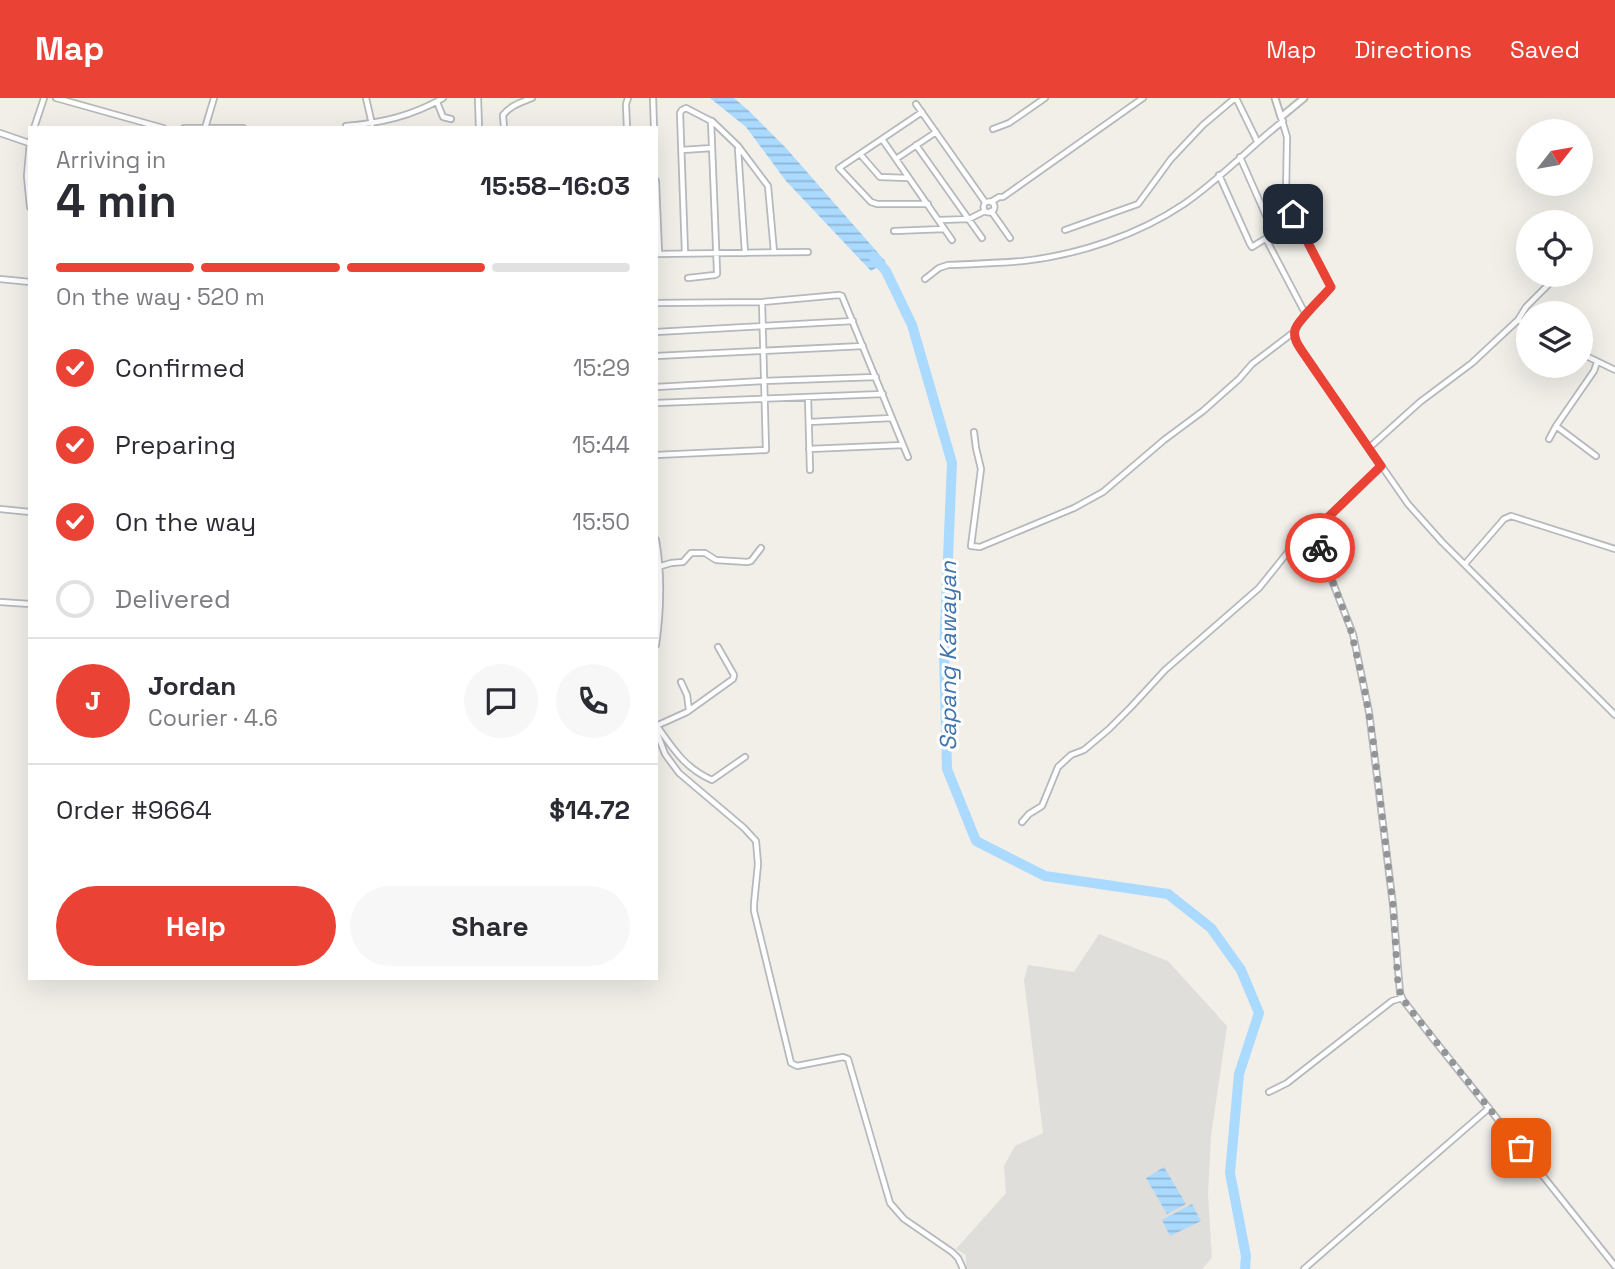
<!DOCTYPE html>
<meta charset="utf-8">
<style>
:root{--surface:#fff;--page:#f7f7f7;--text:#2b2b33;--muted:#7c7c81;--line:#e1e1e2;--accent:#ea4335}
body{margin:0;font-family:"Space Grotesk",sans-serif;background:var(--page);color:var(--text);height:100vh;display:flex;flex-direction:column;font-size:26px;white-space:nowrap}
*{box-sizing:border-box;margin:0}
p{font-size:23px;color:var(--muted)}
.icon{flex:none;width:38px;height:38px;fill:none;stroke:currentColor;stroke-width:2;stroke-linecap:round;stroke-linejoin:round}
.map{position:relative;flex:1;overflow:hidden}
.side{position:absolute;left:28px;top:28px;width:630px;height:854px;display:flex;flex-direction:column;background:var(--surface);border-radius:0px;box-shadow:0 7px 28px #0002}
.side>*{flex:none}
.needle{width:46px;rotate:59deg}
.controls{position:absolute;left:1516px;top:21px;display:grid;gap:14px}
.controls a{display:grid;place-items:center;width:77px;height:77px;border-radius:50%;background:var(--surface);box-shadow:0 7px 28px #0002;font-size:35px}
.pin{position:absolute;display:grid;place-items:center;width:60px;height:60px;color:#fff;margin:-30px;border-radius:14px;box-shadow:0 4px 10px #0006}
.courier{position:absolute;display:grid;place-items:center;width:70px;height:70px;margin:-35px;border:5px solid #ea4335;border-radius:50%;background:#fff;color:#222;box-shadow:0 2px 9px #0007}
.headline em{font-style:normal;font-weight:700}
.headline div{display:flex;flex-direction:column-reverse}
.headline{display:flex;align-items:center;justify-content:space-between;height:119px;padding:0 28px}
h1{font-size:46px;font-weight:700;line-height:52px}
.bar{display:grid;grid-template-columns:repeat(4,1fr);gap:10px 7px;align-content:center;height:84px;padding:0 28px}
.bar i{height:9px;border-radius:5px;background:var(--line)}
.bar .active{background:var(--accent)}
.bar p{grid-column:span 4}
.line{display:flex;align-items:center;gap:18px;padding:0 28px;border-top:2px solid var(--line)}
.line div{flex:1}
.round{display:grid;place-items:center;flex:none;width:74px;height:74px;border-radius:37px;background:var(--page)}
ol{padding:0 28px;list-style:none}
li{display:flex;align-items:center;gap:21px;height:77px}
li p{margin-inline-start:auto}
li .icon{padding:7px;border-radius:50%;background:var(--accent);color:#fff;stroke-width:4}
li:last-child{color:var(--muted)}
li i{width:38px;height:38px;border:4px solid var(--line);border-radius:50%}
.action{display:flex;gap:14px;margin-top:auto;padding:14px 28px}
.action a{flex:1;height:80px;border-radius:42px;background:var(--accent);color:#fff;font-size:28px;font-weight:700;line-height:80px;text-align:center}
.action a+a{background:var(--page);color:var(--text)}
header{display:flex;align-items:center;gap:42px;box-sizing:border-box;height:98px;padding:0 35px;background:var(--accent);color:#fff}
header strong{font-size:33px}
nav{display:flex;gap:38px;margin-inline-start:auto;font-size:24px}
.map>svg:first-child{display:block}
</style>
<header>
<strong>Map</strong>
<nav><a>Map</a><a>Directions</a><a>Saved</a></nav>
</header>
<div class="map">
<svg width="1615" height="1171" viewBox="0 0 1615 1171">
<defs>
<pattern id="water-rules" width="6" height="5" patternUnits="userSpaceOnUse" patternTransform="scale(1.75)"><rect width="6" height="5" fill="#aadaff"/><path d="M0 2.5h6" fill="none" stroke="#8eb4d2"/></pattern>
</defs>
<rect width="100%" height="100%" fill="#f1efe8"/>
<path fill="#e0deda" d="M1099 836 1168 863 1227 928 1211 1038 1208 1096 1212 1160 1202 1171H966V1157L956 1151 1006 1095 1004 1068 1015 1048 1043 1035 1024 882 1028 867 1074 874Z"/>
<path fill="url(#water-rules)" d="M710 0H734L748 12 785 49 886 164 871 173 786 83 746 29Z
M1164 1069 1186 1106 1167 1116 1146 1080Z
M1192 1106 1201 1123 1170 1138 1162 1122Z"/>
<g fill="none" stroke-linecap="round" stroke-linejoin="round">
<path stroke="#aadaff" stroke-width="10" d="M873 158 886 173 912 227 952 365 944 554 947 671 976 743 1045 778 1168 796 1211 830 1241 872 1259 915 1239 976 1230 1075 1246 1158 1245 1171"/>
<defs>
<path id="minor" d="M56 0 163 30
M366 0 372 26
M478 0 479 30
M653 0 654 30
M1236 0 1257 43
M437 4 443 19 451 21
M916 6 985 104
M922 14 839 70 871 104 877 106H928
M1281 19 1287 39 1286 97 1293 116 1331 189 1298 226 1294 234 1297 246 1408 406 1442 444 1615 617
M712 23 738 48 768 88 774 154
M346 28C381 25 412 18 443 0
M34 30 44 0
M184 30H243
M205 30 214 0
M504 30 503 17C511 7 520 5 532 0
M627 30 626 6 628 0
M993 31 1009 25 1045 0
M0 35 29 45
M882 41 952 142
M30 43 27 78 30 109
M916 47 982 140
M738 51 745 155
M682 52 712 50
M860 56 880 79 908 80
M1240 59 1274 136
M896 61 936 34
M1219 77 1250 146 1252 149 1296 122
M656 83 659 155
M983.5 109a5.5 5.5 0 1 1 11 0a5.5 5.5 0 1 1-11 0Z
M991 104 999 99H1003L1143 0
M991 113 1010 140
M940 122 969 121 985 113
M1065 132 1138 106 1171 61 1203 27 1235 0
M894 133 944 131
M1266 141 1306 217
M685 155 680 15 682 12 686 10 711 23 717 173V176L715 177 688 180
M656 156 808 154
M0 181 30 184
M925 181 939 170 948 167C973 166 998 165 1023 163 1078 157 1138 137 1184 106 1219 82 1249 50 1283 23
M656 205 762 204 839 197 842 198 908 359
M1518 222 1526 209 1558 177
M656 234 853 223
M1580 255 1615 272
M656 258 863 248
M656 289 763 283 876 279
M808 299 810 372
M656 305 883 296
M809 324 892 320
M974 334 976 350 981 371 971 448 980 449 1074 410 1103 394 1164 342 1203 313 1239 281 1252 266 1294 234
M1549 341 1556 328
M1370 349 1420 304 1472 265 1518 222 1528 227
M809 351 903 347
M656 357 766 352 762 204
M1596 358 1556 328 1594 273 1597 264
M1381 368 1318 429 1317 437 1320 452 1353 536 1369 614 1393 807 1400 895 1403 902 1431 938 1615 1168
M0 411 30 414
M656 442C662 477 661 512 656 547
M1465 466 1504 421 1511 418 1615 451
M661 468 671 465 683 464 691 455H705L716 462 747 464 751 463 761 450
M0 504 30 506
M681 584 687 597 689 612
M656 628 687 614 733 581 734 577 718 549
M657 628C674 652 685 670 712 682L745 659
M656 632 665 656 679 675 744 730 756 743 758 766 754 806V813L791 965 797 968 843 959 848 961 890 1105 904 1121 952 1154 958 1160 963 1171
M1022 724 1029 716 1042 708 1058 669 1071 657 1084 652 1109 631 1131 609 1165 572 1259 490 1296 444 1317 429
M1269 994 1287 985 1392 903 1402 900
M1304 1171 1489 1010"/>
<path id="tertiary" d="M1275 0 1281 19 1304 0"/>
</defs>
<use href="#minor" stroke="#b5b8bc" stroke-width="8"/>
<use href="#tertiary" stroke="#b5b8bc" stroke-width="9"/>
<use href="#minor" stroke="#fff" stroke-width="4.5"/>
<use href="#tertiary" stroke="#fff" stroke-width="5"/>
</g>
<g fill="none" stroke-linecap="round" stroke-linejoin="round">
<path stroke="#929495" stroke-width="7" stroke-dasharray="0 12.6" d="M1320 450 1350 529 1364 588 1372 634 1393 807 1398 887 1402 900 1414 916 1521 1050"/>
<path stroke="#ea4335" stroke-width="9" d="M1293 116 1331 189C1323 199 1297 223 1295 232 1293 240 1298 247 1302 253L1381 368 1318 429 1317 437 1320 450"/>
</g>
<g text-anchor="middle" dominant-baseline="central" stroke-width="6" stroke-linejoin="round" paint-order="stroke">
<g font-size="23" font-style="italic" fill="#4174aa" stroke="#fff">
<text transform="translate(948 558) rotate(-90)">Sapang Kawayan</text>
</g>
</g>
</svg>
<div class="controls">
<a><svg class="needle" viewBox="-14 -14 28 28"><path d="M0-13l5 13h-10z" fill="#e53935"/><path d="M0 13l5-13h-10z" fill="#7c7c81"/></svg></a>
<a><svg class="icon" aria-label="locate" viewBox="0 0 24 24"><circle cx="12" cy="12" r="6"/><path d="M12 2v4M12 18v4M2 12h4M18 12h4"/></svg></a>
<a><svg class="icon" aria-label="layers" viewBox="0 0 24 24"><path d="M12 4l9 5-9 5-9-5zM3 14l9 5 9-5"/></svg></a>
</div>
<div class="pin" style="left:1521px;top:1050px;background:#ea580c"><svg class="icon" aria-label="bag" viewBox="0 0 24 24"><path d="M5 8h14l-1 12H6zM9 8a3 3 0 0 1 6 0"/></svg></div>
<div class="pin" style="left:1293px;top:116px;background:#1f2937"><svg class="icon" aria-label="home" viewBox="0 0 24 24"><path d="M3 11l9-7 9 7M6 9v11h12V9"/></svg></div>
<div class="courier" style="left:1320px;top:450px"><svg class="icon" aria-label="bike" viewBox="0 0 24 24"><circle cx="6" cy="16" r="4"/><circle cx="18" cy="16" r="4"/><path d="M6 16l4-8h5l3 8M10 8l3 8H6M13 5h3"/></svg></div>
<section class="side">
<div class="headline"><div><h1>4 min</h1><p>Arriving in</p></div><em>15:58–16:03</em></div>
<div class="bar"><i class="active"></i><i class="active"></i><i class="active"></i><i></i><p>On the way · 520 m</p></div>
<ol>
<li><svg class="icon" aria-label="check" viewBox="0 0 24 24"><path d="M5 12l5 5 9-10"/></svg>Confirmed<p>15:29</p></li>
<li><svg class="icon" aria-label="check" viewBox="0 0 24 24"><path d="M5 12l5 5 9-10"/></svg>Preparing<p>15:44</p></li>
<li><svg class="icon" aria-label="check" viewBox="0 0 24 24"><path d="M5 12l5 5 9-10"/></svg>On the way<p>15:50</p></li>
<li><i></i>Delivered</li>
</ol>
<div class="line" style="height:126px"><b class="round" style="background:var(--accent);color:#fff">J</b><div><b>Jordan</b><p>Courier · 4.6</p></div><a class="round"><svg class="icon" aria-label="chat" viewBox="0 0 24 24"><path d="M4 5h16v11H9l-5 4z"/></svg></a><a class="round"><svg class="icon" aria-label="phone" viewBox="0 0 24 24"><path d="M5 4h4l2 5-3 2q2 4 5 5l2-3 5 2v4C11 20 4 13 5 4z"/></svg></a></div>
<div class="line" style="height:91px"><div>Order #9664</div><b>$14.72</b></div>
<div class="action"><a>Help</a><a>Share</a></div>
</section>
</div>
